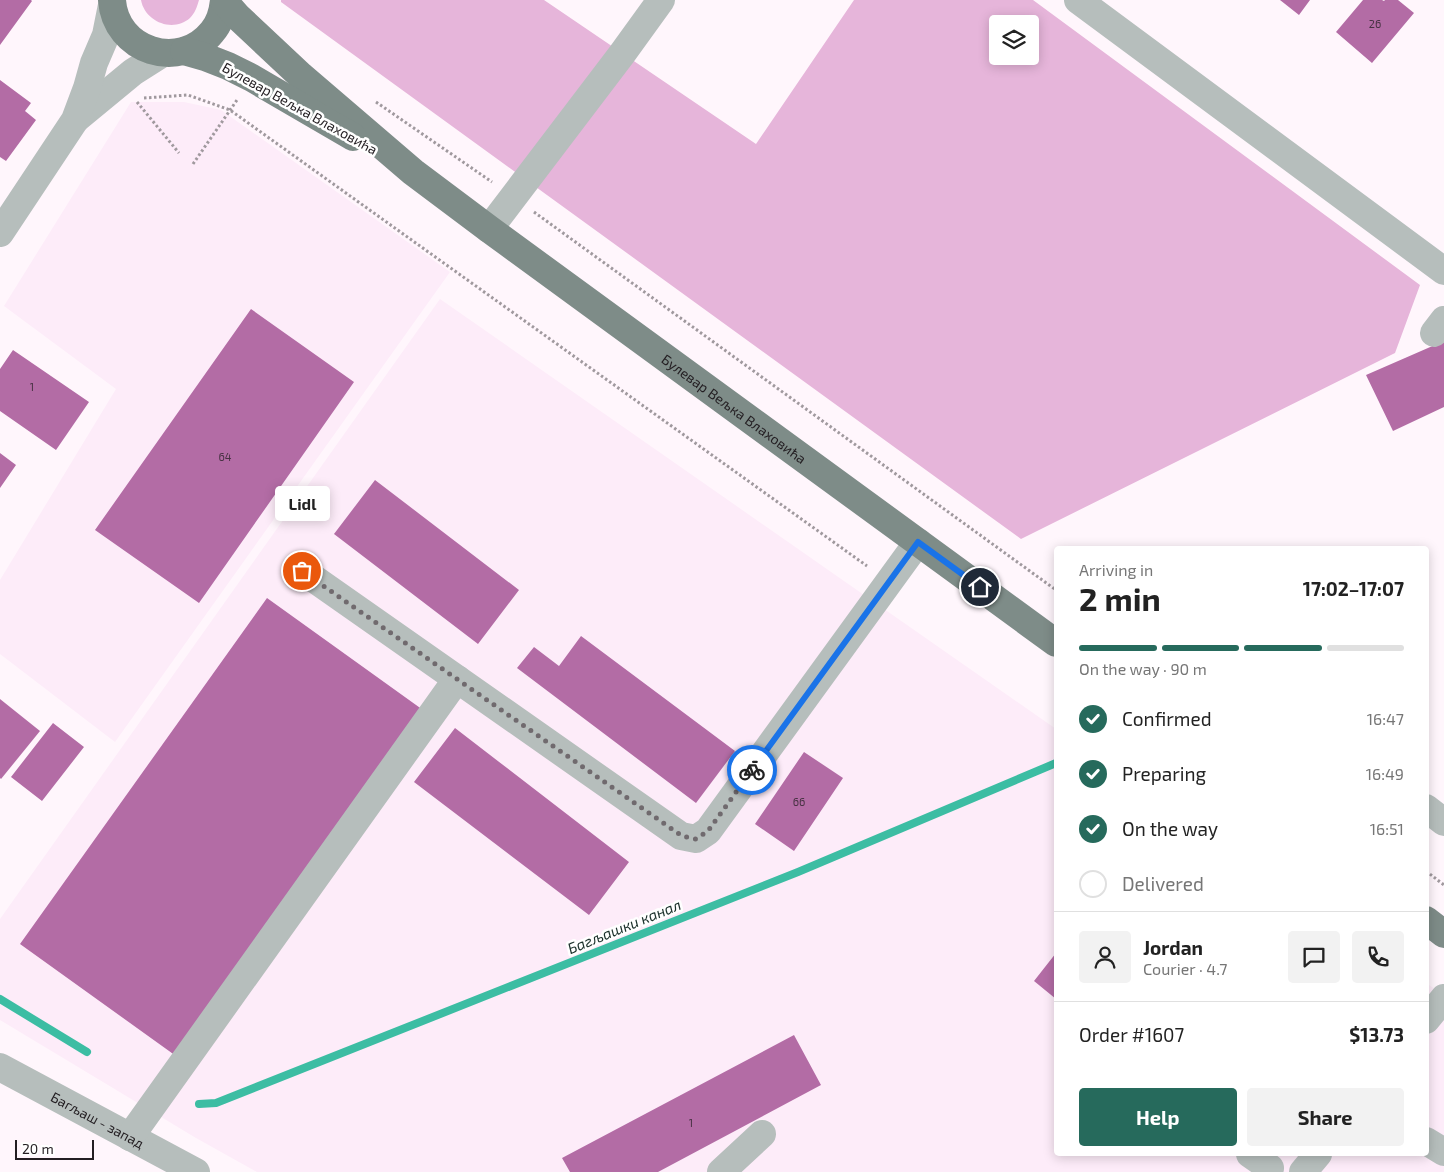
<!DOCTYPE html>
<meta charset="utf-8">
<style>
:root{--surface:#fff;--page:#f2f2f2;--text:#222;--muted:#767676;--line:#e0e0e0;--accent:#266a5c}
body{margin:0;font-family:"Exo 2",sans-serif;background:var(--page);color:var(--text);height:100vh;display:flex;flex-direction:column;font-size:19px;white-space:nowrap}
*{box-sizing:border-box;margin:0}
p{font-size:16px;color:var(--muted)}
.icon{flex:none;width:28px;height:28px;fill:none;stroke:currentColor;stroke-width:2;stroke-linecap:round;stroke-linejoin:round}
.map{position:relative;flex:1;overflow:hidden}
.side{position:absolute;left:1054px;top:546px;width:375px;height:610px;display:flex;flex-direction:column;background:var(--surface);border-radius:5px;box-shadow:0 2px 12px #0003}
.side>*{flex:none}
.controls{position:absolute;left:989px;top:15px;display:grid;gap:10px}
.controls a{display:grid;place-items:center;width:50px;height:50px;border-radius:5px;background:var(--surface);box-shadow:0 2px 12px #0003;font-size:25px}
.scale{position:absolute;left:15px;bottom:12px;width:79px;box-sizing:border-box;padding-left:5px;border:2px solid #231e22;border-top:0;font-size:14px;line-height:18px;white-space:nowrap;color:#231e22;-webkit-text-stroke:4px #fff;paint-order:stroke}
.pin{position:absolute;display:grid;place-items:center;width:42px;height:42px;color:#fff;margin:-21px;border:2px solid #fff;border-radius:50%;box-shadow:0 1px 5px #0007}
.courier{position:absolute;display:grid;place-items:center;width:50px;height:50px;margin:-25px;border:4px solid #1a73e8;border-radius:50%;background:#fff;color:#222;box-shadow:0 1px 6px #0007}
.bubble{position:absolute;height:35px;border-radius:5px;background:var(--surface);box-shadow:0 2px 12px #0003;font-size:16px;font-weight:700;line-height:35px;text-align:center}
.headline em{font-style:normal;font-weight:700}
.headline div{display:flex;flex-direction:column-reverse}
.headline{display:flex;align-items:center;justify-content:space-between;height:85px;padding:0 25px}
h1{font-size:32px;font-weight:700;line-height:38px}
.bar{display:grid;grid-template-columns:repeat(4,1fr);gap:8px 5px;align-content:center;height:60px;padding:0 25px}
.bar i{height:6px;border-radius:4px;background:var(--line)}
.bar .current{background:var(--accent)}
.bar p{grid-column:span 4}
.line{display:flex;align-items:center;gap:12px;padding:0 25px;border-top:1px solid var(--line)}
.line div{flex:1}
.round{display:grid;place-items:center;flex:none;width:52px;height:52px;border-radius:5px;background:var(--page)}
ol{padding:0 25px;list-style:none}
li{display:flex;align-items:center;gap:15px;height:55px}
li p{margin-inline-start:auto}
li .icon{padding:5px;border-radius:50%;background:var(--accent);color:#fff;stroke-width:4}
li:last-child{color:var(--muted)}
li i{width:28px;height:28px;border:2px solid var(--line);border-radius:50%}
.button{display:flex;gap:10px;margin-top:auto;padding:10px 25px}
.button a{flex:1;height:58px;border-radius:5px;background:var(--accent);color:#fff;font-size:20px;font-weight:700;line-height:58px;text-align:center}
.button a+a{background:var(--page);color:var(--text)}
.map>svg:first-child{display:block}
</style>
<div class="map">
<svg width="1444" height="1172" viewBox="0 0 1444 1172">
<rect width="100%" height="100%" fill="#fff6fc"/>
<path fill="#fdecf9" d="M131 102H184L221 110 450 272 115 742 0 654V580L116 389 4 306Z
M440 299 1056 729V1154H1426V983L1444 995V1172H257L196 1138 0 1020V919Z"/>
<path fill="#e6b5da" fill-rule="evenodd" d="M141 0H199C197 7 195 13 190 18 173 33 145 22 141 0Z
M281 0H544L756 144 854 0H1033L1420 285 1395 353 1021 539 281 2ZM998 24H1030V56H998Z"/>
<g fill="none" stroke-linecap="round" stroke-linejoin="round">
<path stroke="#3cbda3" stroke-width="8" d="M0 999 87 1052
M199 1104 216 1103 798 872 1056 763"/>
</g>
<path fill="#b36ca5" d="M0 0H31L32 1 0 45Z
M1280 0H1310L1299 15Z
M1363 0H1382L1384 1 1385 0H1398L1414 13 1372 63 1336 32Z
M0 80 31 103 25 111 36 120 6 161 0 157Z
M251 309 354 382 199 603 95 530Z
M1444 341V407L1393 431 1366 375Z
M13 350 89 402 56 450 0 411V369Z
M0 453 16 465 0 488Z
M375 480 519 590 478 644 334 534Z
M267 598 423 710 176 1056 20 944Z
M581 636 735 751 696 803 517 668 534 647 559 666Z
M0 699 40 731 1 779 0 778Z
M53 723 84 747 42 801 11 777Z
M455 728 629 862 589 915 414 782Z
M804 752 843 778 794 851 755 824Z
M1056 953V999L1034 981Z
M794 1035 821 1085 658 1172H570L562 1158Z"/>
<g fill="none" stroke-linecap="round" stroke-linejoin="round">
<path stroke="#a0999e" stroke-width="3" stroke-dasharray="2.5 2.5" stroke-linecap="butt" d="M144 98 188 95 230 110 867 566
M137 102 179 153
M376 102 492 182
M193 164 237 100
M534 212 1056 590
M1426 871 1444 885"/>
<g stroke="#b6bebc" stroke-width="28">
<path d="M1078 0 1444 271"/>
<path d="M76 119 133 72 163 53"/>
<path d="M489 229 622 54 661 0"/>
<path d="M0 233 75 120 87 88 94 63 106 35 112 5"/>
<path d="M1434 333 1444 320"/>
<path d="M303 571 681 836 696 839 708 831 918 542"/>
<path d="M1426 808 1444 822"/>
<path d="M1426 1020 1444 998"/>
<path id="s1" d="M0 1067 196 1172"/>
<path d="M130 1137 457 679"/>
<path d="M1426 1141 1444 1152"/>
<path d="M1250 1154 1270 1168"/>
<path d="M721 1172 762 1134"/>
<path d="M1303 1172 1318 1154"/>
</g>
<g stroke="#7e8c88" stroke-width="28">
<path d="M112 0C115 51 180 72 212 32 220 23 223 11 224 0"/>
<path id="s2" d="M224 1 237 16 301 76 413 172 489 229 1056 643"/>
<path d="M184 51 205 57 228 66 252 78 353 137"/>
<path d="M1426 920 1444 934"/>
</g>
</g>
<g fill="none" stroke-linecap="round" stroke-linejoin="round">
<path stroke="#706a6e" stroke-width="5" stroke-dasharray="0 9" d="M302 571 682 836 696 839 708 831 752 770"/>
<path stroke="#1a73e8" stroke-width="6" d="M752 770 918 542 980 587"/>
</g>
<g text-anchor="middle" dominant-baseline="central" stroke-width="5" stroke-linejoin="round" paint-order="stroke">
<g font-size="11" fill="#473243">
<text x="1375" y="23">26</text>
<text x="32" y="386">1</text>
<text x="225" y="456">64</text>
<text x="799" y="801">66</text>
<text x="691" y="1122">1</text>
</g>
<g font-size="14" fill="#231e22" stroke="#fff">
<text transform="translate(300 108) rotate(29)">Булевар Вељка Влаховића</text>
<text stroke="none"><textPath href="#s2" startOffset="654">Булевар Вељка Влаховића</textPath></text>
<text stroke="none"><textPath href="#s1" startOffset="111">Багљаш - запад</textPath></text>
</g>
<g font-size="15" font-style="italic" fill="#1b302b" stroke="#fff">
<text transform="translate(624 926) rotate(-22)">Багљашки канал</text>
</g>
</g>
</svg>
<div class="controls">
<a><svg class="icon" aria-label="layers" viewBox="0 0 24 24"><path d="M12 4l9 5-9 5-9-5zM3 14l9 5 9-5"/></svg></a>
</div>
<div class="scale">20 m</div>
<div class="pin" style="left:302px;top:571px;background:#ea580c"><svg class="icon" aria-label="bag" viewBox="0 0 24 24"><path d="M5 8h14l-1 12H6zM9 8a3 3 0 0 1 6 0"/></svg></div>
<div class="pin" style="left:980px;top:587px;background:#1f2937"><svg class="icon" aria-label="home" viewBox="0 0 24 24"><path d="M3 11l9-7 9 7M6 9v11h12V9"/></svg></div>
<div class="courier" style="left:752px;top:770px"><svg class="icon" aria-label="bike" viewBox="0 0 24 24"><circle cx="6" cy="16" r="4"/><circle cx="18" cy="16" r="4"/><path d="M6 16l4-8h5l3 8M10 8l3 8H6M13 5h3"/></svg></div>
<div class="bubble" style="left:275px;top:486px;width:55px">Lidl</div>
<section class="side">
<div class="headline"><div><h1>2 min</h1><p>Arriving in</p></div><em>17:02–17:07</em></div>
<div class="bar"><i class="current"></i><i class="current"></i><i class="current"></i><i></i><p>On the way · 90 m</p></div>
<ol>
<li><svg class="icon" aria-label="check" viewBox="0 0 24 24"><path d="M5 12l5 5 9-10"/></svg>Confirmed<p>16:47</p></li>
<li><svg class="icon" aria-label="check" viewBox="0 0 24 24"><path d="M5 12l5 5 9-10"/></svg>Preparing<p>16:49</p></li>
<li><svg class="icon" aria-label="check" viewBox="0 0 24 24"><path d="M5 12l5 5 9-10"/></svg>On the way<p>16:51</p></li>
<li><i></i>Delivered</li>
</ol>
<div class="line" style="height:90px"><a class="round"><svg class="icon" aria-label="person" viewBox="0 0 24 24"><circle cx="12" cy="8" r="4"/><path d="M4 21q1-7 8-7t8 7"/></svg></a><div><b>Jordan</b><p>Courier · 4.7</p></div><a class="round"><svg class="icon" aria-label="chat" viewBox="0 0 24 24"><path d="M4 5h16v11H9l-5 4z"/></svg></a><a class="round"><svg class="icon" aria-label="phone" viewBox="0 0 24 24"><path d="M5 4h4l2 5-3 2q2 4 5 5l2-3 5 2v4C11 20 4 13 5 4z"/></svg></a></div>
<div class="line" style="height:65px"><div>Order #1607</div><b>$13.73</b></div>
<div class="button"><a>Help</a><a>Share</a></div>
</section>
</div>
